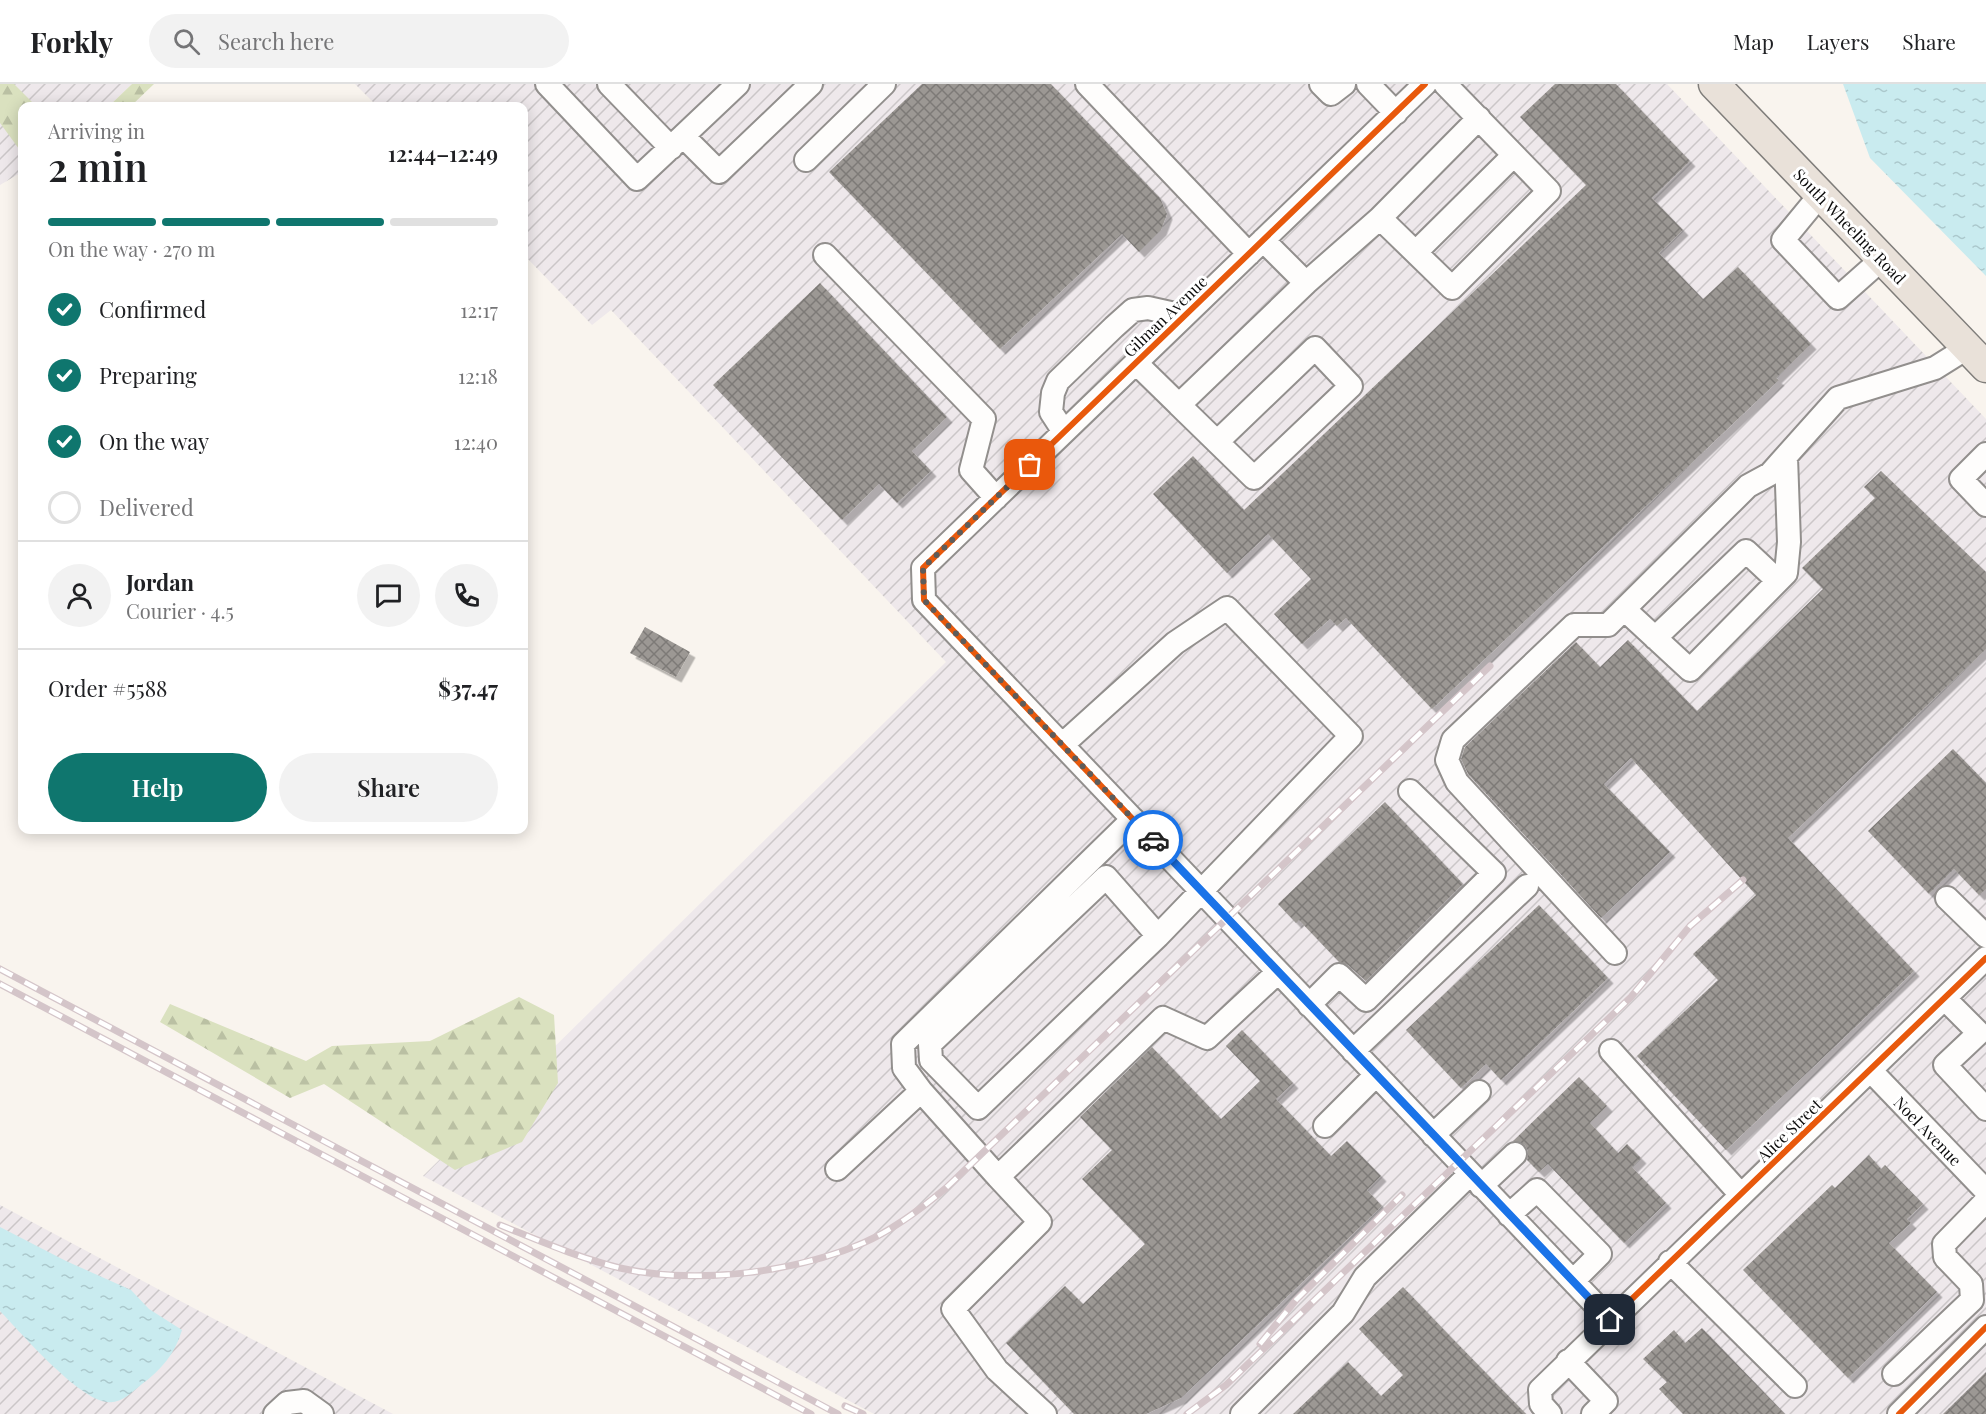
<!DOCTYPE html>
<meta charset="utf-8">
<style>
:root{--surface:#fff;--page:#f2f2f2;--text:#202124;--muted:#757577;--line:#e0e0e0;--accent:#0f766e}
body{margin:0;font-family:"Playfair Display",serif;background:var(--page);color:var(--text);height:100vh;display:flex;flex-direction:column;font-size:22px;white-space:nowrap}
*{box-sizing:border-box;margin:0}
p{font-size:20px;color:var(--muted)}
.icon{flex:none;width:33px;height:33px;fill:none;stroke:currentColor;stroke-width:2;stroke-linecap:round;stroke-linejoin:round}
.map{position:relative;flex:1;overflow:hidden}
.details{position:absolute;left:18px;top:18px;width:510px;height:732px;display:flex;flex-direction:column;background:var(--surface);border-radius:12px;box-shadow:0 3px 15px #0003}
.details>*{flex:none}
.pin{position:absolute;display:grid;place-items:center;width:51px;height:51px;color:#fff;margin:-26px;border-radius:12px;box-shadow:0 3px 9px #0006}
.courier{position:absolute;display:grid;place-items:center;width:60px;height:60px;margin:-30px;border:4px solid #1a73e8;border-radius:50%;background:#fff;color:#222;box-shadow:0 2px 8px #0007}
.head em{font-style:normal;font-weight:600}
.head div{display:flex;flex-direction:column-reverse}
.head{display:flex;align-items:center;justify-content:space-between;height:102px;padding:0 30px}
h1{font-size:39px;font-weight:600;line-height:45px}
.bar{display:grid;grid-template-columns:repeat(4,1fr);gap:9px 6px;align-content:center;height:72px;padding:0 30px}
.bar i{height:8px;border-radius:4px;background:var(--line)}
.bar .selected{background:var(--accent)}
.bar p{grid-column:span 4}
.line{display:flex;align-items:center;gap:15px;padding:0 30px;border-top:2px solid var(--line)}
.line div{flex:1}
.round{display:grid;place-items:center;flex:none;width:63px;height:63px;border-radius:32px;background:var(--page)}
ol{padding:0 30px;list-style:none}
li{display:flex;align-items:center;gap:18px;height:66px}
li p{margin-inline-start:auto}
li .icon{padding:6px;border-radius:50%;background:var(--accent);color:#fff;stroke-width:4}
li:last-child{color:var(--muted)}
li i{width:33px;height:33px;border:3px solid var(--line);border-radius:50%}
.button{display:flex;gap:12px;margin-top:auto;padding:12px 30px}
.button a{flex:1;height:69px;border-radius:36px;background:var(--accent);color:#fff;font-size:24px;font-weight:600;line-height:69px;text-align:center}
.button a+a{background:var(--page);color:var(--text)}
header{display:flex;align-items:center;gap:36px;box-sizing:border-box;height:84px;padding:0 30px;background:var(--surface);border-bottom:2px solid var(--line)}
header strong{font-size:28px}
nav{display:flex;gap:33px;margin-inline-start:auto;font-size:21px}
.search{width:420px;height:54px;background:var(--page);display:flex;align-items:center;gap:15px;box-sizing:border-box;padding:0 21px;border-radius:33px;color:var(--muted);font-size:22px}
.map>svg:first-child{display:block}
</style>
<header>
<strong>Forkly</strong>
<div class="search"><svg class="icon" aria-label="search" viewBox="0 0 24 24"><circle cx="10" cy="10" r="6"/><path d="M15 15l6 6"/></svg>Search here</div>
<nav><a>Map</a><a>Layers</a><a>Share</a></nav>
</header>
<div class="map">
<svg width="1986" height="1330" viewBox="0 0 1986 1330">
<defs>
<pattern id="industrial-furrows" width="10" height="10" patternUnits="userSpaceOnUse" patternTransform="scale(1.5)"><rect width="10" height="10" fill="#eee8eb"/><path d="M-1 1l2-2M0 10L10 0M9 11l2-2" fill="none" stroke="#cbc6c8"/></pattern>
<pattern id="forest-firs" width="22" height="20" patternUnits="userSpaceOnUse" patternTransform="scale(1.5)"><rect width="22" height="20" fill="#dae1bf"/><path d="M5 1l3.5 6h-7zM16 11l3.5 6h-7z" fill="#bac0a3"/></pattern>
<pattern id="water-ripples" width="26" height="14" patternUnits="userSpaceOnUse" patternTransform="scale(1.5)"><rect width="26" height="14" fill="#c9ebef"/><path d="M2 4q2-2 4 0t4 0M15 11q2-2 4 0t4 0" fill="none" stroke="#abc8cc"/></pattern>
<pattern id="building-cross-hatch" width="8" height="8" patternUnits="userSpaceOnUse" patternTransform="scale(1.5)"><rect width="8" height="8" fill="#9c9894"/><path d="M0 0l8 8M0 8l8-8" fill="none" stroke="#7d7a77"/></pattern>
<filter id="shadow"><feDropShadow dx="5.5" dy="5.5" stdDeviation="0" flood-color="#0004"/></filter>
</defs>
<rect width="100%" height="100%" fill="#f9f4ee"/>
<path fill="url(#industrial-furrows)" d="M0 0H132L109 22H22V88L0 101Z
M355 0H1667L1986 335V1330H874L423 1092 946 578 611 226 592 241 524 171V22H377Z
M0 1121 393 1330H0Z"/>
<path fill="url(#forest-firs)" d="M0 0H14L36 22H22V69L0 39Z
M132 0H154L131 22H109Z
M519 913 554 931 558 999 522 1058 455 1086 324 1000 290 1014 160 938 170 920 306 977 332 962 430 957Z"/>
<path fill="url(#water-ripples)" d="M1843 0H1986V192L1870 74Z
M0 1143 66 1177 131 1206 149 1225 182 1246C175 1270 161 1286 142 1300 132 1308 121 1320 107 1318 78 1315 21 1249 0 1227Z"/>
<path fill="url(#building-cross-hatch)" filter="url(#shadow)" d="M922 0H1051L1160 114 1167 130 1161 146 1139 168 1122 150 1000 265 829 88Z
M1555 0H1616L1690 77 1652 114 1683 146 1659 169 1703 215 1738 183 1811 260 1776 294 1779 296 1432 625 1346 534 1337 542 1330 535 1302 560 1274 530 1311 495 1268 450 1227 489 1153 410 1193 372 1244 426 1586 101 1520 33Z
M820 199 947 333 912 367 931 387 897 419 879 400 842 436 713 301Z
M1881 387 1986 488V565L1788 754 1914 887 1726 1066 1637 972 1718 896 1693 870 1756 811 1631 674 1604 700 1670 768 1601 834 1468 690 1461 675 1465 663 1576 558 1600 583 1628 556 1697 627 1823 505 1802 484 1875 414 1864 403Z
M645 543 690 568 676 593 630 569Z
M1953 665 1986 699V805L1979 811 1954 785 1929 810 1868 747Z
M1385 718 1463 800 1366 897 1348 881 1339 878 1299 836 1296 839 1278 820Z
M1539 821 1608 894 1501 996 1486 980 1461 1004 1406 946Z
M1242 946 1293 999 1276 1015 1331 1072 1347 1057 1381 1092 1367 1106 1382 1122 1181 1314 1146 1330H1074L1006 1259 1065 1202 1083 1220 1145 1160 1082 1095 1112 1066 1080 1033 1152 963 1221 1035 1260 997 1226 962Z
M1579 993 1607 1022 1590 1039 1618 1069 1627 1060 1641 1074 1632 1083 1666 1119 1624 1159 1548 1080 1539 1088 1527 1076 1528 1067 1525 1061 1513 1057Z
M1869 1071 1881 1085 1885 1081 1923 1120 1907 1135 1911 1139 1889 1159 1937 1208 1848 1294 1743 1186 1832 1101 1835 1104Z
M1403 1203 1448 1250 1526 1330H1293L1348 1278 1381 1312 1403 1291 1359 1245Z
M1702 1244 1785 1330H1683L1659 1305 1667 1298 1643 1275 1674 1246 1685 1259Z
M1986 1288V1330H1943Z"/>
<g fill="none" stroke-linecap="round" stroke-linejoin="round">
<defs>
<path id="minor" d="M547 0 637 95 683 52 719 88 811 0
M609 0 671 64
M1087 0 1249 170
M1321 0 1331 10 1344 0
M1368 0 1396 29
M1425 0 923 484 924 516 1610 1236
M1445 0 1549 107 1452 204 1380 134 1479 34
M683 52 738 0
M806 76 884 0
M1820 111 1783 156 1838 214 1882 175
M1263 156 1306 199 1380 134
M1416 168 1514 71
M825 171 984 335 971 386 996 414
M1136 279 1179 321 1306 199
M1179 321 1254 394 1351 302 1315 264 1217 358
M1064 348 1051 328 1053 309 1058 297 1114 243 1133 226 1148 224 1184 232
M1986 370 1961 395 1986 421
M1624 525 1690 586 1786 489 1789 458 1786 373
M1655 554 1746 467 1778 497
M1062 661 1175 559 1227 524 1351 652 1158 852 978 1024 931 976 930 960 1106 793 1158 852
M1947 814 1986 852
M1615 869 1457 698 1447 676 1453 656 1574 541H1608L1748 402 1770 390 1838 314 1935 284 1967 264
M1945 915 1979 949 1945 981 1986 1025
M1309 921 1339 891 1366 916 1494 789 1410 707
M1353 967 1527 802
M1611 967 1741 1111
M1871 987 1986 1107
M921 1007 904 984 903 960 1133 735
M1325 1042 1376 991
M1433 1051 1479 1008
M837 1085 921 1007 998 1093
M1481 1102 1515 1070
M1509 1131 1537 1106 1600 1170 1573 1197
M1670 1178 1795 1302
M1568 1277 1606 1317 1593 1330
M1894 1290 1972 1216 1971 1200 1945 1173 1944 1160 1986 1117
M275 1330 287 1319 304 1317 322 1330
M1045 1330 997 1286 953 1225 1040 1138 998 1093 1163 934 1207 954 1278 888
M1242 1330 1343 1229 1365 1193 1470 1090
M1550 1330 1541 1320 1540 1306 1986 874
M1899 1330 1986 1243"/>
<path id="major" d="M1714 0 1986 283"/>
</defs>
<use href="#minor" stroke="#928f8d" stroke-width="26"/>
<use href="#major" stroke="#7f7d7a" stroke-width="33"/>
<use href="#minor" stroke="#fefdfc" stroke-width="22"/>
<use href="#major" stroke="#e9e1d9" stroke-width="30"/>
<defs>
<path id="rail" d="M0 885 838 1330
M0 900 811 1330
M500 1141C540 1157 579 1174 620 1184 695 1201 793 1189 863 1159 893 1146 921 1125 946 1104L1490 582
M1260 1260 1296 1216 1402 1111
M845 1322 863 1330
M1187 1330 1226 1301 1631 913 1690 842 1743 796"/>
</defs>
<use href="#rail" stroke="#d4c5c9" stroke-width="7"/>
<use href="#rail" stroke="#fff" stroke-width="4.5" stroke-dasharray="14" stroke-linecap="butt"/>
<defs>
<path id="cycleway" d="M1425 0 923 484 924 516 1610 1236 1986 874
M1899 1330 1986 1243"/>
</defs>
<use href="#cycleway" stroke="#fff" stroke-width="10"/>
<use href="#cycleway" stroke="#e8590c" stroke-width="6"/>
</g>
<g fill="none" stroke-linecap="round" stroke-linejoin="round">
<path stroke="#5e5c5a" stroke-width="6" stroke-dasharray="0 10.8" d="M1030 381 923 484 924 516 1153 756"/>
<path stroke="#1a73e8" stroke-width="8" d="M1153 756 1610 1236"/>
</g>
<g text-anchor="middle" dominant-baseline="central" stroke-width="6" stroke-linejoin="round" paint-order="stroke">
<g font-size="16" fill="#0a0a0a" stroke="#fff">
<text transform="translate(1850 142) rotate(46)">South Wheeling Road</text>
<text transform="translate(1165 232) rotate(-44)">Gilman Avenue</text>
<text transform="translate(1789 1046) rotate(-44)">Alice Street</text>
<text transform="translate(1928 1047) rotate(46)">Noel Avenue</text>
</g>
</g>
</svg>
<div class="pin" style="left:1030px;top:381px;background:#ea580c"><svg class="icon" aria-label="bag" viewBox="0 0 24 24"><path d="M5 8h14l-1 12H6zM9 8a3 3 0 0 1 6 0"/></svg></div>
<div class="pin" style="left:1610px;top:1236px;background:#1f2937"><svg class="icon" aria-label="home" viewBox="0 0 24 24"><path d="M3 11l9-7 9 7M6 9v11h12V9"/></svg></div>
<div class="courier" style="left:1153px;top:756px"><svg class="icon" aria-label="car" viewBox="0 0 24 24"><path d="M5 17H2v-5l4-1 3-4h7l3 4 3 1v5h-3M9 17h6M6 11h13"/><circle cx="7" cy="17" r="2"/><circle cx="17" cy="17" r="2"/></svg></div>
<section class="details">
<div class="head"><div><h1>2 min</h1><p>Arriving in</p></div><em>12:44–12:49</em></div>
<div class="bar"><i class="selected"></i><i class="selected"></i><i class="selected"></i><i></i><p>On the way · 270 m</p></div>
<ol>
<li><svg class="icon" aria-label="check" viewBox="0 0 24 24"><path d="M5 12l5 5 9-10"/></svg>Confirmed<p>12:17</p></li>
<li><svg class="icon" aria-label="check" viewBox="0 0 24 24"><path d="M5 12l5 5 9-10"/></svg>Preparing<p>12:18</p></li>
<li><svg class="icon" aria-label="check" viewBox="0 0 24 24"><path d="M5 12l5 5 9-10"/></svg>On the way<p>12:40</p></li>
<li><i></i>Delivered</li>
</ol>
<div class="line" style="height:108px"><a class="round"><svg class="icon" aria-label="person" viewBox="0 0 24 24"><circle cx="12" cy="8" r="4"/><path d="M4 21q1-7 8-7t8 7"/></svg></a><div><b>Jordan</b><p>Courier · 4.5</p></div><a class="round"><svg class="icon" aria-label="chat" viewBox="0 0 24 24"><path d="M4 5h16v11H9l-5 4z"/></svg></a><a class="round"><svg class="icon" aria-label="phone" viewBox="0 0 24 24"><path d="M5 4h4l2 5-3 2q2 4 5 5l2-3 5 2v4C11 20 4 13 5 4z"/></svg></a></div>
<div class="line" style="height:78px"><div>Order #5588</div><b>$37.47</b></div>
<div class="button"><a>Help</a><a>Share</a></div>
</section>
</div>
